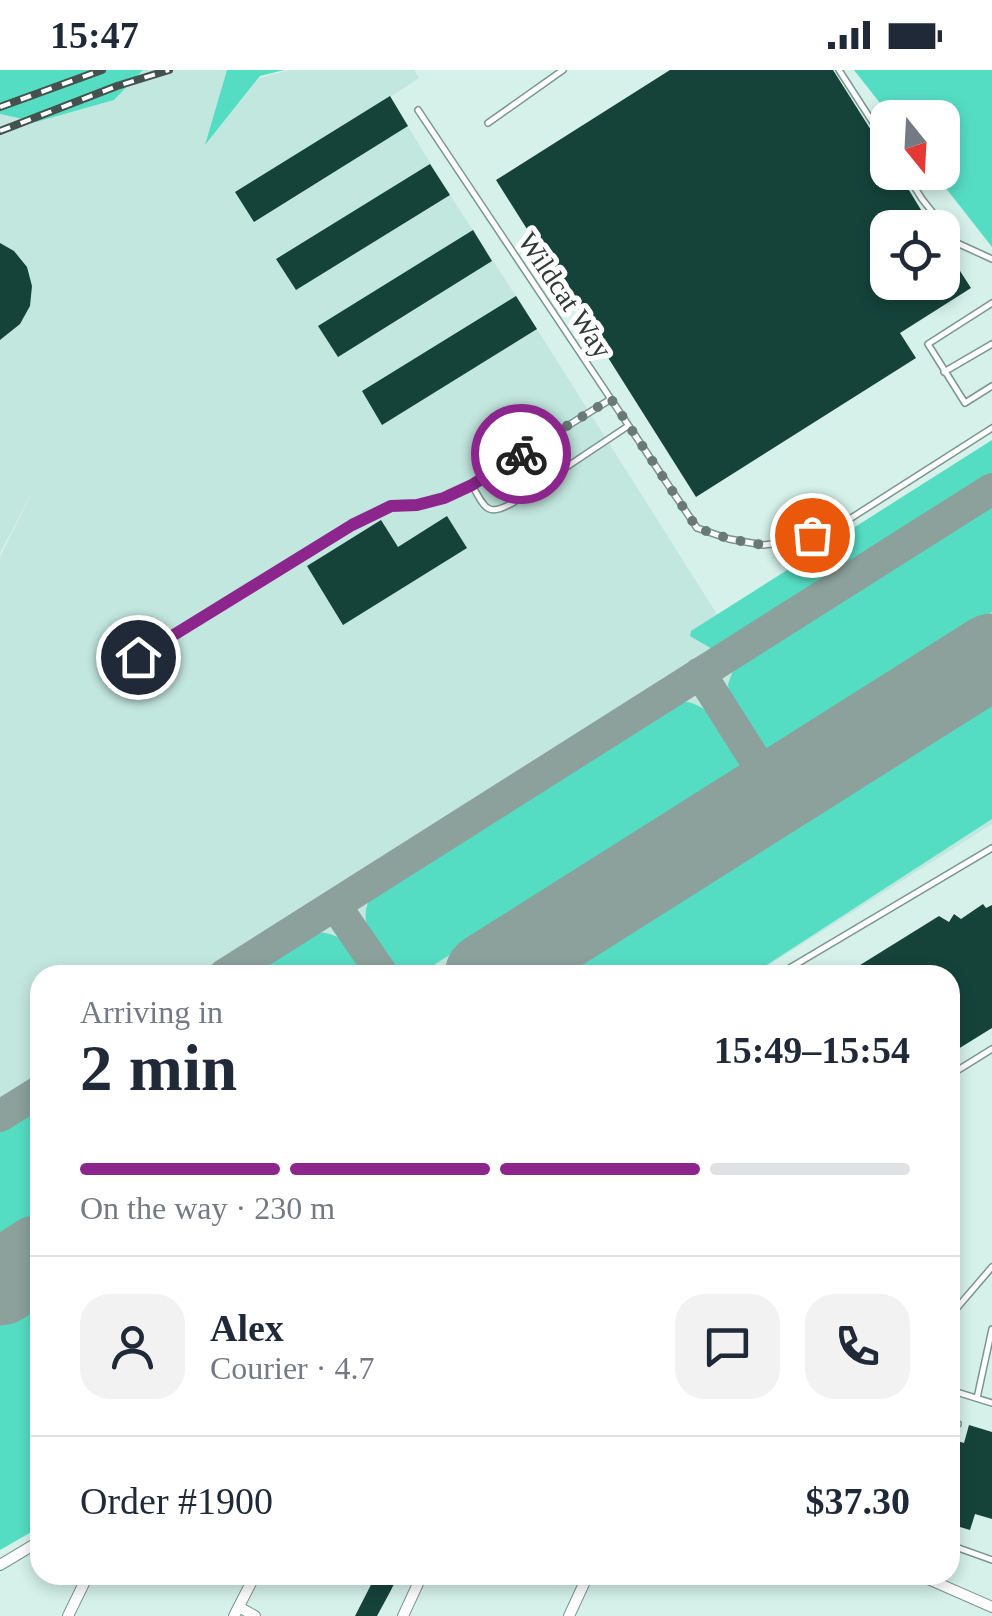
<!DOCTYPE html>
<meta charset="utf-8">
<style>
:root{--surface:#fff;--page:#f2f2f3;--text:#1f2937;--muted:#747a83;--line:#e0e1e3;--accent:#8d268c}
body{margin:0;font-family:Georgia,serif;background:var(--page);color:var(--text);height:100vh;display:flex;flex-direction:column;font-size:38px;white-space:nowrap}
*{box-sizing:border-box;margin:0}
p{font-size:32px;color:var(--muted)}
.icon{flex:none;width:55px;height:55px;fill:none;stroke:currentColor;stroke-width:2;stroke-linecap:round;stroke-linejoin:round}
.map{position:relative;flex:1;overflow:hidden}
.sheet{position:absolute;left:30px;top:895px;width:930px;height:620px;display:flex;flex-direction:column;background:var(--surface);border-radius:30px;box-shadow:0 5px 15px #0003}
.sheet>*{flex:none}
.needle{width:65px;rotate:162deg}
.tools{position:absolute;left:870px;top:30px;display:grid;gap:20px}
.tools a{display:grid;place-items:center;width:90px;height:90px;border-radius:20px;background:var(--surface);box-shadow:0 5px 15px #0003;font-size:50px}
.pin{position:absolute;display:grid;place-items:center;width:85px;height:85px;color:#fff;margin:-42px;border:5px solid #fff;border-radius:50%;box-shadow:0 2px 10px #0007}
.courier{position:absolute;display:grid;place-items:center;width:100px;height:100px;margin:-50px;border:8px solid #8d268c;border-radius:50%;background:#fff;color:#222;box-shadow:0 2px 12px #0007}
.head em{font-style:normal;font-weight:600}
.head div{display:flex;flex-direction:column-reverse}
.head{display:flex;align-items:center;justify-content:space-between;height:170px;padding:0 50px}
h1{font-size:65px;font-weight:600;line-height:75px}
.bar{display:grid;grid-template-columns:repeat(4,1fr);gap:15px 10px;align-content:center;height:120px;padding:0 50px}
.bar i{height:12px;border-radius:8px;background:var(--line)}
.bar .on{background:var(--accent)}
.bar p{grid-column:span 4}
.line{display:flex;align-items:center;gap:25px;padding:0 50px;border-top:2px solid var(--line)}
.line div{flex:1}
.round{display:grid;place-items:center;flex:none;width:105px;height:105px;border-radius:30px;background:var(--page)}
.status{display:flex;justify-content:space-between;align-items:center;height:70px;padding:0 50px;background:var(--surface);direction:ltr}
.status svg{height:28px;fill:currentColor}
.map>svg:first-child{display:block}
</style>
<div class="status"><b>15:47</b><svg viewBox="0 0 49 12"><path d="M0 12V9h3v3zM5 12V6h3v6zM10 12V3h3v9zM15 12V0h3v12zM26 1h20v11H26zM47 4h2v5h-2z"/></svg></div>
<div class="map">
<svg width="992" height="1546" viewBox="0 0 992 1546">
<rect width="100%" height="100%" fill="#d5f1ea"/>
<path fill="#c2e7de" d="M143 0H227L207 73 259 8 290 0H414L419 8 390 27 450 125 516 226 720 549 992 377V754L753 905H40V1359L0 1384V487L34 419 0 483V44L36 52 114 30Z"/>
<path fill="#55ddc3" d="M0 0H143L114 30 36 52 0 44Z
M227 0H284L260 6 205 75Z
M854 0H992V177L934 103 942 102V48L891 47Z
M992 370V410L731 576 712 579 690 566 691 561Z
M992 434V542L771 682 762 679 730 629 728 614 734 598Z
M992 626V749L751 905H552Z
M682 631C714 634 728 669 743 694L744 699 418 905H395C378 879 353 853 373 823L669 635Z
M312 862C346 862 352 879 368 905H244Z
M40 1035V1144L0 1170V1060Z
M40 1229V1457L0 1480V1254Z"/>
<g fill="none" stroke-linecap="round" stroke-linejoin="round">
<path stroke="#8ca19c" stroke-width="32" d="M700 603 776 723
M335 835 383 905
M224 905 992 419
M0 1046 40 1021"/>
<path stroke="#8ca19c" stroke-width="85" d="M487 905 992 586
M0 1213 40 1187"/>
</g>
<path fill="#15433a" d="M670 0H833L888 87V102H898L932 158H888V212H942V173L971 218 900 263 916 288 696 427 496 110Z
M390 26 408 56 254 152 235 122Z
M430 94 450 125 296 220 276 189Z
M473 160 492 191 338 287 318 256Z
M0 173 14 181 27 197 32 216 30 236 20 254 0 270Z
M516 226 537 259 382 355 362 321Z
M447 446 467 478 343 555 307 496 381 450 398 477Z
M983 834 986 838 992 835V958L950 984V905H844L939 846 949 852 954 844 961 849Z
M969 1355 992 1362V1449L975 1444 970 1460 950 1454V1369L964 1373Z
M376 1505H381L395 1512 390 1522 377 1546H355Z"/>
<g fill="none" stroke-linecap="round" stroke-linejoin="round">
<defs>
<path id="lane" d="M839 0 888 76
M418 40 697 458 729 469 763 475 791 472 834 459 992 358
M488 53 563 0
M905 102 922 129 957 173 992 189
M992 233 928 274 965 333 992 316
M944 302 992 274
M472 415C485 438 487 448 514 432L628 356
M138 587 352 455 391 436 417 435 444 428 472 415 611 329
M778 905 992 778
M950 1005 992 979
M950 1246 992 1197
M950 1320 992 1333
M977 1328 992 1259
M950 1352 958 1354
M950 1475 992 1490"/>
<path id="street" d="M0 1495 40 1471
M919 1505 992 1537
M239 1537 255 1546
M68 1546 88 1505
M234 1546 255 1505
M403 1546 422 1505
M569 1546 588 1505"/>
</defs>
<use href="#lane" stroke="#7b958f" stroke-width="8"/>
<use href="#street" stroke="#7b958f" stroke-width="12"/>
<use href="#lane" stroke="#fff" stroke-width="5"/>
<use href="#street" stroke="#fff" stroke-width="10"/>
<defs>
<path id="rail" d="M0 37 102 0
M0 61 117 16 169 0"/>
</defs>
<use href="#rail" stroke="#44514e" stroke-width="8"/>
<use href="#rail" stroke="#fff" stroke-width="4" stroke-dasharray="11" stroke-linecap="butt"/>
</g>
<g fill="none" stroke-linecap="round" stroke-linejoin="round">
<path stroke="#697a76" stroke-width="10" stroke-dasharray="0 18" d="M521 384 611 329 697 458 730 469 763 475 791 472 812 465"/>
<path stroke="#8d268c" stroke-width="12" d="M138 587 352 455 391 436 417 435 444 428 472 415 521 384"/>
</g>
<g text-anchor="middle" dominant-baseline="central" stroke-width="10" stroke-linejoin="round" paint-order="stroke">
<g font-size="28" fill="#2f3a37" stroke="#fff">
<text transform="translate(565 225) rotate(56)">Wildcat Way</text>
</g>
</g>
</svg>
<div class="tools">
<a><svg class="needle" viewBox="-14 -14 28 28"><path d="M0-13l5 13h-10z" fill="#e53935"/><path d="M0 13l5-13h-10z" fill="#747a83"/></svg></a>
<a><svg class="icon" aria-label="locate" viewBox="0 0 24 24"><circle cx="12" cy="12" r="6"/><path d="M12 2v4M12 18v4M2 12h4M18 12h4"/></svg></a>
</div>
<div class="pin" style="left:812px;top:465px;background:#ea580c"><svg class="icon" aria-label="bag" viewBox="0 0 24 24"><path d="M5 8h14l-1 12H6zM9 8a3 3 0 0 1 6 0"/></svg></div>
<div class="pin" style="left:138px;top:587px;background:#1f2937"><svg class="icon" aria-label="home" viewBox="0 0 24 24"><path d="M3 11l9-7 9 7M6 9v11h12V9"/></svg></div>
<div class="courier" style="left:521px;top:384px"><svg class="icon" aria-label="bike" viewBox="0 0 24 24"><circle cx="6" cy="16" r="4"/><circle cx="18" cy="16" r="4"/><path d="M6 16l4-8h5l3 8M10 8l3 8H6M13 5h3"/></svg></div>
<section class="sheet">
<div class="head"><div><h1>2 min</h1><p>Arriving in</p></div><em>15:49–15:54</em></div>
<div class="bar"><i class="on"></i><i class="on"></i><i class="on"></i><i></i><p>On the way · 230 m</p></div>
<div class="line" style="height:180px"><a class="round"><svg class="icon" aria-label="person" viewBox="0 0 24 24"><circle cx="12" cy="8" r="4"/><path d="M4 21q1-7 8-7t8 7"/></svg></a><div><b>Alex</b><p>Courier · 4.7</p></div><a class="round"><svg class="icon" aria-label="chat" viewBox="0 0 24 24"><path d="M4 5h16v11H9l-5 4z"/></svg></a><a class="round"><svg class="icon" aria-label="phone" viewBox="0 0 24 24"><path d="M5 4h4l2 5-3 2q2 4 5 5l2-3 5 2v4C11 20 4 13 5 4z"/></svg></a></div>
<div class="line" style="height:130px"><div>Order #1900</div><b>$37.30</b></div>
</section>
</div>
